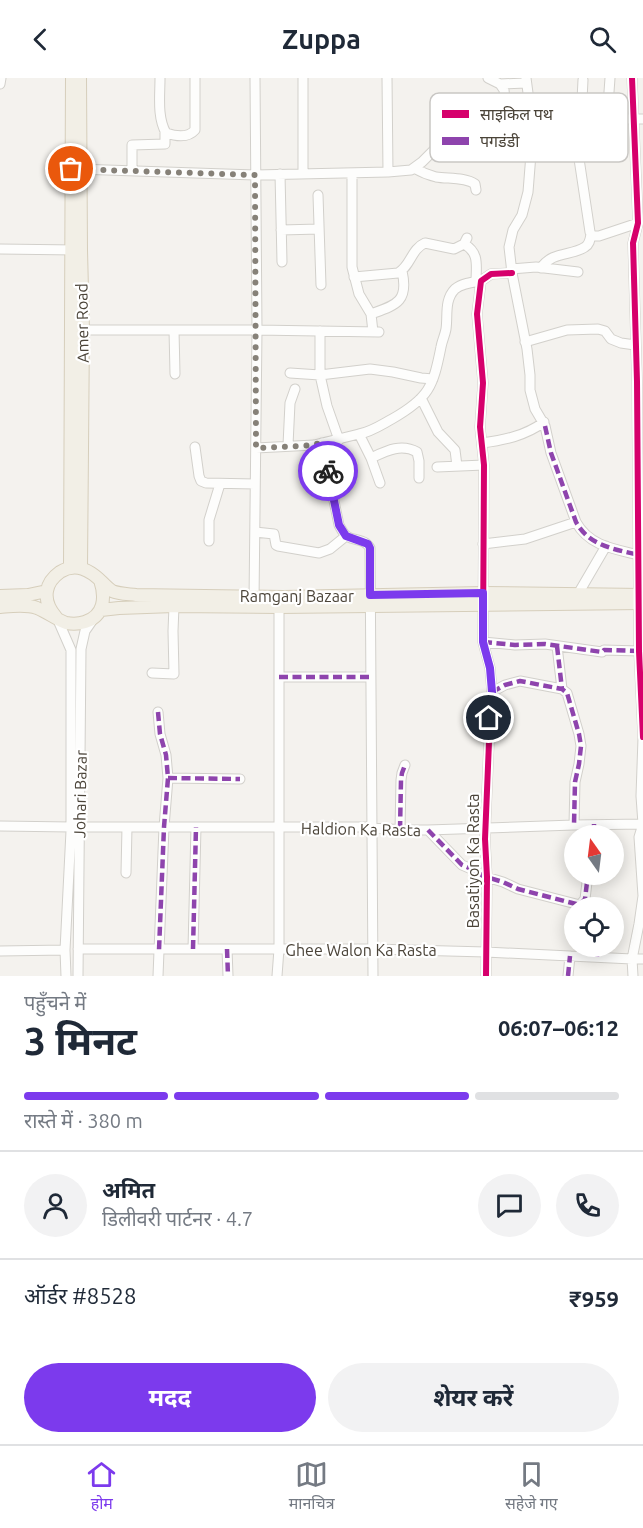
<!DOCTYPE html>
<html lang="hi">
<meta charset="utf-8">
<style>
:root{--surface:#fff;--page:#f2f2f3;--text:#1f2937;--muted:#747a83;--line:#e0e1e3;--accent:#7c3aed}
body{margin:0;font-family:Ubuntu,"Noto Sans Devanagari",sans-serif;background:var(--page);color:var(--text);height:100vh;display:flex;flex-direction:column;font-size:22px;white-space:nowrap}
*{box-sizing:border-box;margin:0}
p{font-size:20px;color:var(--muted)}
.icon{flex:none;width:33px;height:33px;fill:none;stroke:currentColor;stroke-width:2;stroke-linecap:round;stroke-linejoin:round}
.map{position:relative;height:898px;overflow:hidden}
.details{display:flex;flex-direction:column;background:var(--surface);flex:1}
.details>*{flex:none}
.needle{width:39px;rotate:346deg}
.fabs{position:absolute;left:564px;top:747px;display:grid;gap:12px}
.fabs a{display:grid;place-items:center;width:60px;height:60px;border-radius:50%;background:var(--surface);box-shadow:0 3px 15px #0003;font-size:30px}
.pin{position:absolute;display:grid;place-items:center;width:51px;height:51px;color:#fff;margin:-26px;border:3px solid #fff;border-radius:50%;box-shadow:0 2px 6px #0007}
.courier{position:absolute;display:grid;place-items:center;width:60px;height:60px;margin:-30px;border:4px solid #7c3aed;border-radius:50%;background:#fff;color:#222;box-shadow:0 2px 8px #0007}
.overview em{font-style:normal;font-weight:700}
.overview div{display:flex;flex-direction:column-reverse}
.overview{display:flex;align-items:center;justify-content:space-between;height:102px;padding:0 24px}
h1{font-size:39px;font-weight:700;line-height:45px}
.bar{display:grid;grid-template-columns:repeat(4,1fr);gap:9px 6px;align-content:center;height:72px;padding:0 24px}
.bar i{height:8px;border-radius:4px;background:var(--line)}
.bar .on{background:var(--accent)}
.bar p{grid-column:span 4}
.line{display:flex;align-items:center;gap:15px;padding:0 24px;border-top:2px solid var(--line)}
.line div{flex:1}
.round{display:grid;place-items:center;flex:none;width:63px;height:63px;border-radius:32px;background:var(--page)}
.action{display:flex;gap:12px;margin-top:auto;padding:12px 24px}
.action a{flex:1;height:69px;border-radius:36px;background:var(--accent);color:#fff;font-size:24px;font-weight:700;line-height:69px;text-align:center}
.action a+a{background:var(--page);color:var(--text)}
header{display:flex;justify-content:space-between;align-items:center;height:78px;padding:0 24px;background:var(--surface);font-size:27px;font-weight:700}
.menu{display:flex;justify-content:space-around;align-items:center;height:84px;border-top:2px solid var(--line);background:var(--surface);font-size:16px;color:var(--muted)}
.menu a{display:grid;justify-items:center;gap:3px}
.menu .on{color:var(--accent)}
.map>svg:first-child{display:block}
</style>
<header><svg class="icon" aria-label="back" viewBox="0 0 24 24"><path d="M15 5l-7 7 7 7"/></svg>Zuppa<svg class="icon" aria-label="search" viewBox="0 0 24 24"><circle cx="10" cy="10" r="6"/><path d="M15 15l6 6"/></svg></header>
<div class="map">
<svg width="643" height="898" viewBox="0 0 643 898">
<rect width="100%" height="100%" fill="#f4f2ee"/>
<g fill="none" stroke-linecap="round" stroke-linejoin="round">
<defs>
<path id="minor" d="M160 0C160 18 157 39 166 55 175 58 188 60 195 52V0
M303 0V96
M387 0 388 94
M488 0 500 6 504 12 508 50
M526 0 532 45 531 76 528 114 522 137 513 152 509 169 512 195 527 271 530 297V312L535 331 545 348 551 375 576 444C589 468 614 471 639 477
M632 0 638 145 633 165 637 303 639 573 643 659
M0 6 1 0
M500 6 526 5
M573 41 590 154 592 158H599L638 145
M581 41 583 2
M607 42 610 0
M414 90C421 94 428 97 436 99 448 101 465 99 475 106L476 112
M77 91 255 97 388 94 411 92 422 84 438 68 455 60 532 45 576 41H643
M132 93V67L165 66V53
M352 95V189L359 216 371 236 373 254
M280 96 282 184
M318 117 321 207
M281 152 319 151
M464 166C480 175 476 188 476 204
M0 171 76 172
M541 190C552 173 572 178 585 169 590 166 590 161 591 156
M511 191 536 189 578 194
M354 199 398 195C411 188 411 171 425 165L454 171 464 166 467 160
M371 236C396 227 409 224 402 193
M83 252H257L379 254
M174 252 175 296
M320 253V297L327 328 339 362
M525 264 567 252 598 251 605 253 611 261 621 265 635 267
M290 295 320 297 370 291 393 294 421 300 433 301
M421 320 438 354 455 372 457 388
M322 365 339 447C341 451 344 457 348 459 357 463 365 461 370 470L373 898
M482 365C504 362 525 358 544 344
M288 367 290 325 295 311
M195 369 199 398 201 403 206 405 255 406
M256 370 314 367 359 356
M371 380C386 373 401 365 417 374L419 383V400
M437 389 484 387
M380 405 371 380 359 356C371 354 381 347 392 341 429 320 433 309 441 269 442 263 445 257 446 251 448 238 444 222 455 211 462 205 473 204 481 203
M255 454 274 456 276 467 278 468 319 475 330 471 346 458
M209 463V442L220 406
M483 466 525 461 576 444
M578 516 606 468
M254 523 257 252 255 0
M57 540 71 572V753L65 872 66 898
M483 564 515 567 545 566 602 574 604 572 639 573
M557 568 562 611
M152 595 174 596 173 553 174 528
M279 599H370
M492 614 505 607 520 603 562 611 567 615 579 656 581 668 579 686 575 704 574 747
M168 700 240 701
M0 748 71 749
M80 749H371L400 752H428L574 747 643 746
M400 752 401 702 402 695 405 687
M428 752 462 787 476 793 483 798 503 804 518 811 580 827 585 821 588 796
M126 795 127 749
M78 871H373L486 874 632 881H643
M193 871 196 749
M227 871 228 898
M0 873 65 872
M78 898 81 571 85 553 94 540
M158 898 164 749 168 700 166 677 160 656 158 634
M277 898 279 871V529
M486 898 487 799 485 761 490 640 492 614 490 590 483 564 484 387 480 349 483 305 477 236 481 203 491 196 512 195
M568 898 570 878
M633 898 632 881 639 846 643 818 639 759 643 746 641 718 643 660"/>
<path id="major" d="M80 0 81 172 83 252 81 490
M70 490 72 0
M0 518 28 517 47 513
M0 529C12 528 26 526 37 530 47 534 56 541 66 545 72 546 79 546 85 544 104 538 106 520 100 502
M101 532 119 530 174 528 279 529 643 525
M56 539C50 532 45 524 47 513 48 506 53 499 60 494 76 484 90 492 102 504 105 507 109 511 112 513 119 516 128 516 136 517L283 519 483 515 643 517"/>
</defs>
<use href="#minor" stroke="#d2d0cb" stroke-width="11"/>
<use href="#major" stroke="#d6cebb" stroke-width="14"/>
<use href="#minor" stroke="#fdfdfc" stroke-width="9"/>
<use href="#major" stroke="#f2efe6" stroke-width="12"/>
<path stroke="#8e44ad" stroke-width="4.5" stroke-dasharray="9 4.5" stroke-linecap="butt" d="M545 348 551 375 576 444C589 468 614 471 639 477
M483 564 515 567 545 566 602 574 604 572 639 573
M557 568 562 611
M279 599H370
M492 614 505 607 520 603 562 611 567 615 579 656 581 668 579 686 575 704 574 747
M158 634 160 656 166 677 168 700 164 749 159 872
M168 700 240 701
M594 746V758
M400 752 401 702 402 695 405 687
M428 752 462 787 476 793 483 798 503 804 518 811 580 827 585 821 588 796
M193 871 196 749
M227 871 228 898
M597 879V868
M568 898 570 878"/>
<defs>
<path id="cycleway" d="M632 0 638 145 633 165 637 303 639 573 643 659
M486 898 487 799 485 761 490 640 492 614 490 590 483 564 484 387 480 349 483 305 477 236 481 203 491 196 512 195"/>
</defs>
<use href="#cycleway" stroke="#fff" stroke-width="10"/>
<use href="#cycleway" stroke="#d6006c" stroke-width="6"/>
</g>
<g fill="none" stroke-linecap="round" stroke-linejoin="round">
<path stroke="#868178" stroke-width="6" stroke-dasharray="0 10.8" d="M71 91 255 97 256 370 304 368 322 365 328 393"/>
<path stroke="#7c3aed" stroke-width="8" d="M328 393 339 447 346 458 368 466 370 470V517L483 515V564L490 590 492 614 489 640"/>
</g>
<g text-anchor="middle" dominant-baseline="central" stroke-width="4.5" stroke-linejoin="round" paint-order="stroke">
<g font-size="16" fill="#4b4439" stroke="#fff">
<text transform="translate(82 245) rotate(-91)">Amer Road</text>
<text x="297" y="518">Ramganj Bazaar</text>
<text transform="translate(80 716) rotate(-89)">Johari Bazar</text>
<text transform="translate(361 751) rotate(1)">Haldion Ka Rasta</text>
<text transform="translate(473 783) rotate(-90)">Basatiyon Ka Rasta</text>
<text x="361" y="872">Ghee Walon Ka Rasta</text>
</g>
</g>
<rect x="430" y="15" width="198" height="69" rx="9" fill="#fff" stroke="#c9c7c4" stroke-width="1.5"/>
<rect x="442" y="32" width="27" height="8" fill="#d6006c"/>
<rect x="442" y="59" width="27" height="8" fill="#8e44ad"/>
<g font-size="16" fill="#4b4439">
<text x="480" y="42">साइकिल पथ</text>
<text x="480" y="69">पगडंडी</text>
</g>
</svg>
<div class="fabs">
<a><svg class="needle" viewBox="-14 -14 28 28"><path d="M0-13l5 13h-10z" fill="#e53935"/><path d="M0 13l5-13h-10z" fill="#747a83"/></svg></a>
<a><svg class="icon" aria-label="locate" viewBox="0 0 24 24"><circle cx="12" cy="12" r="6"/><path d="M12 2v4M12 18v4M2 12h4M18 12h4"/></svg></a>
</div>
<div class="pin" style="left:71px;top:91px;background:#ea580c"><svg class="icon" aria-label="bag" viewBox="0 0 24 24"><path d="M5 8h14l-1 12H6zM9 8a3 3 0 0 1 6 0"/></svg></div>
<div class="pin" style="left:489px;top:640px;background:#1f2937"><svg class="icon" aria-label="home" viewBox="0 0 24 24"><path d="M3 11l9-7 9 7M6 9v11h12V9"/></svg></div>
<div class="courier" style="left:328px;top:393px"><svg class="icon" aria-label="bike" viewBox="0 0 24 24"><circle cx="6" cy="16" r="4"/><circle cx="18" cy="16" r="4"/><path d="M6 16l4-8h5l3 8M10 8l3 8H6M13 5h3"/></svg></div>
</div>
<section class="details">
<div class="overview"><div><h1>3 मिनट</h1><p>पहुँचने में</p></div><em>06:07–06:12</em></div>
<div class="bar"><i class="on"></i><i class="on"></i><i class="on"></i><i></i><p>रास्ते में · 380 m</p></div>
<div class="line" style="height:108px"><a class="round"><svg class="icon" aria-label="person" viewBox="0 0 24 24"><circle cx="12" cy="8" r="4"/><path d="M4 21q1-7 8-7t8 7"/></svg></a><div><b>अमित</b><p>डिलीवरी पार्टनर · 4.7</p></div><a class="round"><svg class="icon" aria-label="chat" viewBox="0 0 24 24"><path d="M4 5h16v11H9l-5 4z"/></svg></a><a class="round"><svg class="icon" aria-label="phone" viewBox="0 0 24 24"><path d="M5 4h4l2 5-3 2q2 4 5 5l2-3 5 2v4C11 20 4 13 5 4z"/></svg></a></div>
<div class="line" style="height:78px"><div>ऑर्डर #8528</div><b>₹959</b></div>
<div class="action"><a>मदद</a><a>शेयर करें</a></div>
</section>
<nav class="menu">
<a class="on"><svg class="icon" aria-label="home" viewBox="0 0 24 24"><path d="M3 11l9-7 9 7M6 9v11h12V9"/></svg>होम</a>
<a><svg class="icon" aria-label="map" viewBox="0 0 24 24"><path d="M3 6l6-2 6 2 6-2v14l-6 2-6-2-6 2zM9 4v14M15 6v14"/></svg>मानचित्र</a>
<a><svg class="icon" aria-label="saved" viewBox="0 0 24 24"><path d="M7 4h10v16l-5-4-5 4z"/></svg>सहेजे गए</a>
</nav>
